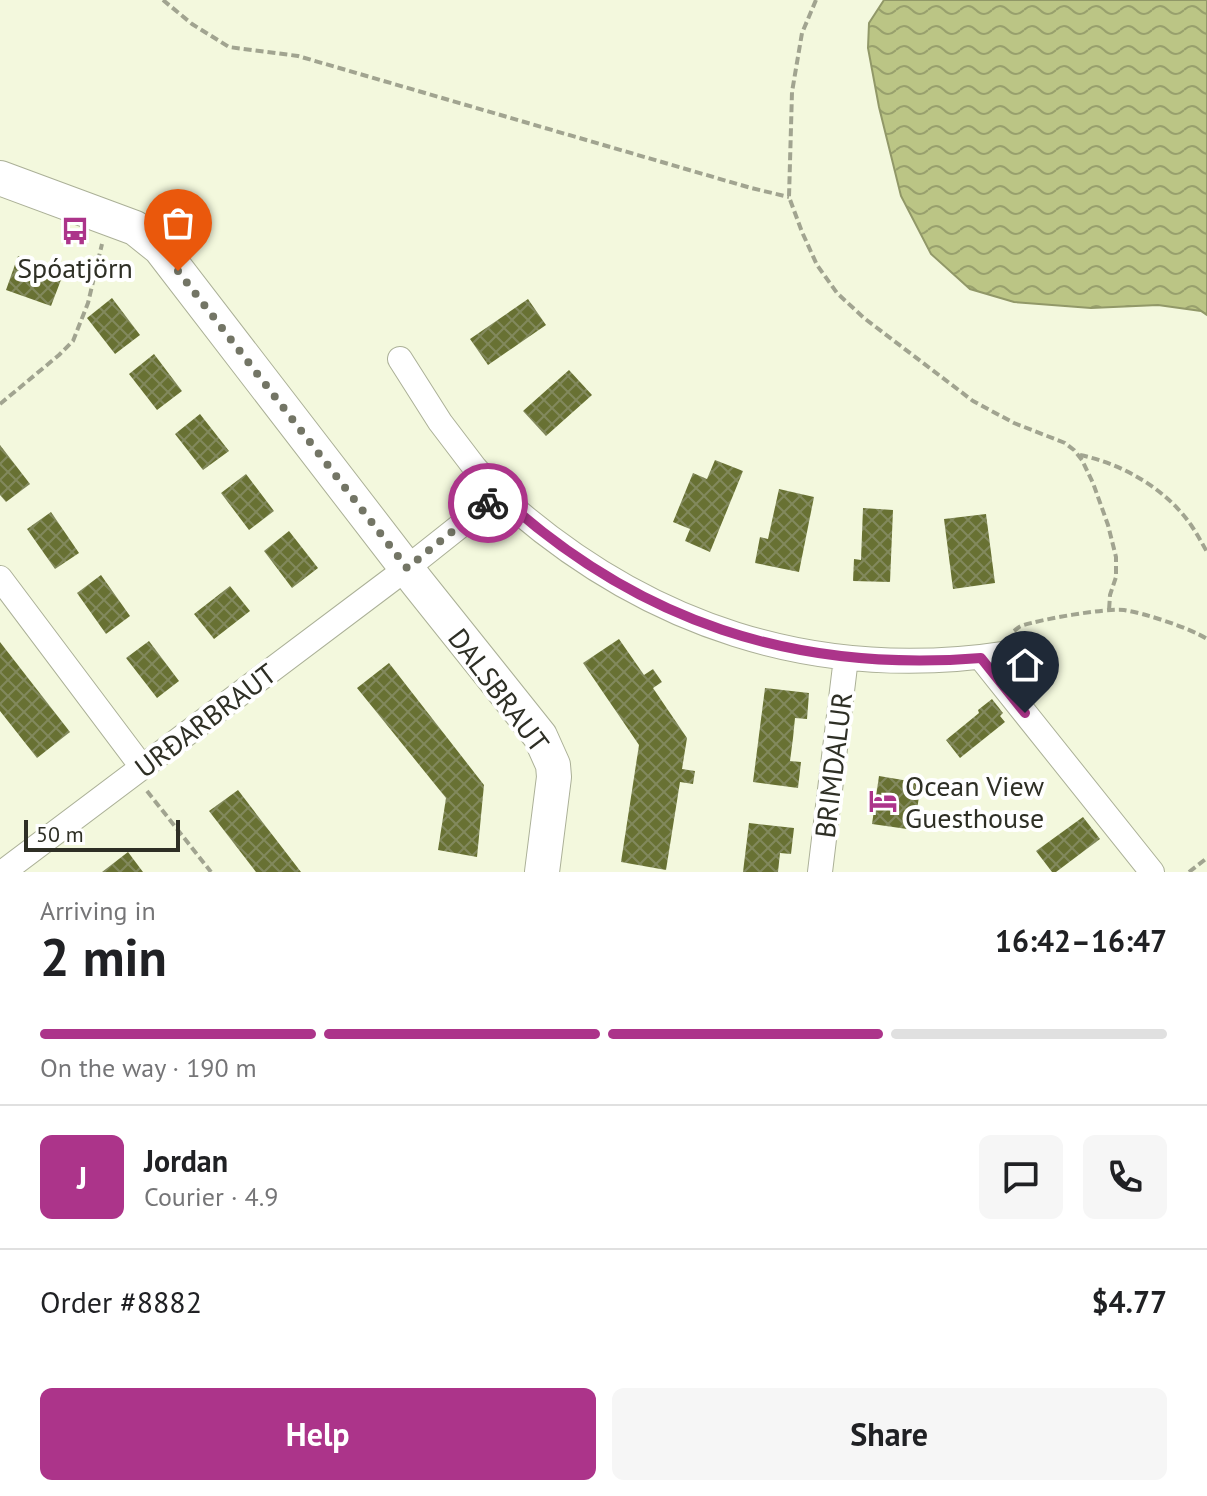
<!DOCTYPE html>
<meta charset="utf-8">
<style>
:root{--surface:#fff;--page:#f6f6f6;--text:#202124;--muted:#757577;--line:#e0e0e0;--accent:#ac348a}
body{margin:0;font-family:"PT Sans",sans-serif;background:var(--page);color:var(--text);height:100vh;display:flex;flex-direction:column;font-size:30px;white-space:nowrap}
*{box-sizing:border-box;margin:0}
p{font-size:26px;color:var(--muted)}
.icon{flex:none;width:44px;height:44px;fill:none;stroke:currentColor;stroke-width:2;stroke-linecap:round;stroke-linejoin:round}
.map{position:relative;height:872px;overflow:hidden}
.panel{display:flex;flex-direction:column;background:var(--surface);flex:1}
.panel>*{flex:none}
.scale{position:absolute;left:24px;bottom:20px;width:156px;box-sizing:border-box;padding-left:8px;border:4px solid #2e2f25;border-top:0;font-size:22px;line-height:28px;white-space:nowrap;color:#2e2f25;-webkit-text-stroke:6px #fff;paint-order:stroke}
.pin{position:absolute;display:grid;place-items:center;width:68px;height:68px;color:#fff;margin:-82px -34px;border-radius:50% 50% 50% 0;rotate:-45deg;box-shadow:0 0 8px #0007}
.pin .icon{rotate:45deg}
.courier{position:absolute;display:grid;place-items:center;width:80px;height:80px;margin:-40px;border:6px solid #ac348a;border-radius:50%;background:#fff;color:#222;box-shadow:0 2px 10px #0007}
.headline em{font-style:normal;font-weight:700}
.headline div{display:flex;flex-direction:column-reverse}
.headline{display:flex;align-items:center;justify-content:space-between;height:136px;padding:0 40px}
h1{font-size:52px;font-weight:700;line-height:60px}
.bar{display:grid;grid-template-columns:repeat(4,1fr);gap:12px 8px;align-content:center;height:96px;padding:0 40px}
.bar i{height:10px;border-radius:6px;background:var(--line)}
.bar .selected{background:var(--accent)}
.bar p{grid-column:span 4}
.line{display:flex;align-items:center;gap:20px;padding:0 40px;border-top:2px solid var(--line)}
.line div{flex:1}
.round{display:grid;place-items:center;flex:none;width:84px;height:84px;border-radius:12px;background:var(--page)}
.action{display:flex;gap:16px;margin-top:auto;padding:16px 40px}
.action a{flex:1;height:92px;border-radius:12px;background:var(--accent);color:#fff;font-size:32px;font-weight:700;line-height:92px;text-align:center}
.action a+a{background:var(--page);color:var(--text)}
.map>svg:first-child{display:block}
</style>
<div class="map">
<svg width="1207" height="872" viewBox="0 0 1207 872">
<defs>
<pattern id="water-waves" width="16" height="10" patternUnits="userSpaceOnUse" patternTransform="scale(2)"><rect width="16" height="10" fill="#bbc585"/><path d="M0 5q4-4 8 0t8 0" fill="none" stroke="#98a06d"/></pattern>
<pattern id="building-cross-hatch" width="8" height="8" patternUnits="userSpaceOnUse" patternTransform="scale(2)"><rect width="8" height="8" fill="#687133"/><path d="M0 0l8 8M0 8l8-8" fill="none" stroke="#82895d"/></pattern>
</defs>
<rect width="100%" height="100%" fill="#f3f8dd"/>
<path fill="url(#water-waves)" stroke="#919868" stroke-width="2" d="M884 0H1207V315L1201 311 1158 305 1091 308 1014 302 970 289 931 254 901 196 879 107 868 48 869 23Z"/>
<path fill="url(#building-cross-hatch)" d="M18 256 64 272 51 306 6 290Z
M112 298 140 335 115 354 87 318Z
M528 299 546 325 488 365 470 339Z
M154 354 182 391 157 410 129 374Z
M569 370 592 395 546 436 523 411Z
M200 414 229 451 203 470 175 434Z
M0 445 30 484 6 502 0 495Z
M715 460 743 471 710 552 685 541 690 529 673 522 693 473 707 479Z
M246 474 274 511 249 530 221 493Z
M779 489 814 497 799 572 755 563 760 537 768 539Z
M863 508 893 510 890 582 853 581 854 559 861 560Z
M51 512 79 553 55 569 27 529Z
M986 514 995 583 953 589 944 519Z
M289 531 318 568 292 588 264 551Z
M101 575 130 616 106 634 77 593Z
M230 586 250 611 214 639 194 614Z
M619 639 644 675 653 669 662 682 653 688 687 738 682 769 695 771 693 784 680 782 666 870 621 862 639 745 583 663Z
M149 641 179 681 157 698 126 658Z
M0 642 70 732 37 758 0 711Z
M389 663 484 785 477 857 438 850 446 798 357 688Z
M765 688 809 693 807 719 795 718 793 738 790 761 801 762 798 788 753 782Z
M992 699 1003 713 1000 716 1005 722 960 758 946 740 979 713 978 710Z
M879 776 921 783 914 830 872 824Z
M238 790 264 824 301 872H256L209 811Z
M1083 817 1100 839 1056 872H1052L1036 851Z
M749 823 794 828 791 854 780 853 778 872H743Z
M128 852 143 872H102Z"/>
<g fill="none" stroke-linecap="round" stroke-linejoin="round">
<defs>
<path id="street" d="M400 359 440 422 475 468 499 495
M0 578 142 767
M981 658 1152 872
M3 872 407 568 499 495C644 626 815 683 1009 653
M820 872 846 658"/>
<path id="secondary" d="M0 178 135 228 160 248 417 582 540 736 553 765 554 777 542 872"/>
</defs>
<use href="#street" stroke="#abb097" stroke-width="26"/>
<use href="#secondary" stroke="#abb097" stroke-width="36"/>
<path stroke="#a1a490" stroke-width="4" stroke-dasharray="8 4" stroke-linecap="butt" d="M163 0 192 24 229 47 298 56 751 188 789 197
M816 0 802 33 792 92 789 197 802 232 817 265 837 293 864 318 973 401 1014 423 1065 443 1074 450 1082 460 1093 483 1108 525 1116 557V577L1110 595 1109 611
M0 404 59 355 73 341 88 303 102 244
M1080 455C1123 464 1166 489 1191 525 1197 534 1202 543 1207 552
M1014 631C1018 628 1019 626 1024 625 1043 619 1105 608 1124 610 1144 613 1190 628 1207 639
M147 791 211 872
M1189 872 1207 858"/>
<use href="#street" stroke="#fff" stroke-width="24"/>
<use href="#secondary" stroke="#fff" stroke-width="34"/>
</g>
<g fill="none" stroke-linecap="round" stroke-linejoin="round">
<path stroke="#737565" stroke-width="8" stroke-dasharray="0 14.4" d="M178 271 407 568 488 503"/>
<path stroke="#ac348a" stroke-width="10" d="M488 503 499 495C638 622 794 673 981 658L1025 713"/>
</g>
<defs>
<symbol id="bus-bare" viewBox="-9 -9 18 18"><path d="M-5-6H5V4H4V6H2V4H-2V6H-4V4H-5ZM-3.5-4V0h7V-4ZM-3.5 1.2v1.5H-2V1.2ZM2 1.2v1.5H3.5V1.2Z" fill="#ac348a" stroke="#fff" stroke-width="2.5" paint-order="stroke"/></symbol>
<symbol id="hotel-bare" viewBox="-9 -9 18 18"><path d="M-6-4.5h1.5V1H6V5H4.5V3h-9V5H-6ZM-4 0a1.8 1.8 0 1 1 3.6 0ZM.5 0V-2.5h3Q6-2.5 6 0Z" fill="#ac348a" stroke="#fff" stroke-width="2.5" paint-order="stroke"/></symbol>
</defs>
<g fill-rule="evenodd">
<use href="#bus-bare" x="55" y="211" width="40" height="40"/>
<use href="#hotel-bare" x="863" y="781" width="40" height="40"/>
</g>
<g text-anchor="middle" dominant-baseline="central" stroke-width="8" stroke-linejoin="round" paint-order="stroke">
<g font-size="28" fill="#2e2f25" stroke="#fff">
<text x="75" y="267">Spóatjörn</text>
<text x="905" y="785" text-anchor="start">Ocean View<tspan x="905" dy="32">Guesthouse</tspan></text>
</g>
<g font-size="28" fill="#2e2f25" stroke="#fff">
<text transform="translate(499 690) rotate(53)">DALSBRAUT</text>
<text transform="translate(205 720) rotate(-37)">URÐARBRAUT</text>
<text transform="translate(833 765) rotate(-83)">BRIMDALUR</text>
</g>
</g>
</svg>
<div class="scale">50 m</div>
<div class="pin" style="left:178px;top:271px;background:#ea580c"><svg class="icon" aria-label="bag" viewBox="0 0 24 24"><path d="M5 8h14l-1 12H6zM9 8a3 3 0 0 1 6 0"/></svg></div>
<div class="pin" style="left:1025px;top:713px;background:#1f2937"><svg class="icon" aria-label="home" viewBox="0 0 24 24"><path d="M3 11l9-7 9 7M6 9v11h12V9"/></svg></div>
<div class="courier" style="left:488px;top:503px"><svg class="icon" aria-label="bike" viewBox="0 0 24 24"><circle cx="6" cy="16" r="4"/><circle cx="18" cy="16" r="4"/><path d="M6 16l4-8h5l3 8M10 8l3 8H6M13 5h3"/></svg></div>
</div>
<section class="panel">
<div class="headline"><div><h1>2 min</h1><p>Arriving in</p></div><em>16:42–16:47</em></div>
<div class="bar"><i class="selected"></i><i class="selected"></i><i class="selected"></i><i></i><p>On the way · 190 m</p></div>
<div class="line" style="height:144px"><b class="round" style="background:var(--accent);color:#fff">J</b><div><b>Jordan</b><p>Courier · 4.9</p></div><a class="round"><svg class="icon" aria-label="chat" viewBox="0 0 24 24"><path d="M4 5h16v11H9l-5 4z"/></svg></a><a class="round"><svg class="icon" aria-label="phone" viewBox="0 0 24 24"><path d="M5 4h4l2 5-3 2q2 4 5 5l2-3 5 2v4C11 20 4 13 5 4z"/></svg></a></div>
<div class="line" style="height:104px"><div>Order #8882</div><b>$4.77</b></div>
<div class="action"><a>Help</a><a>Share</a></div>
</section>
